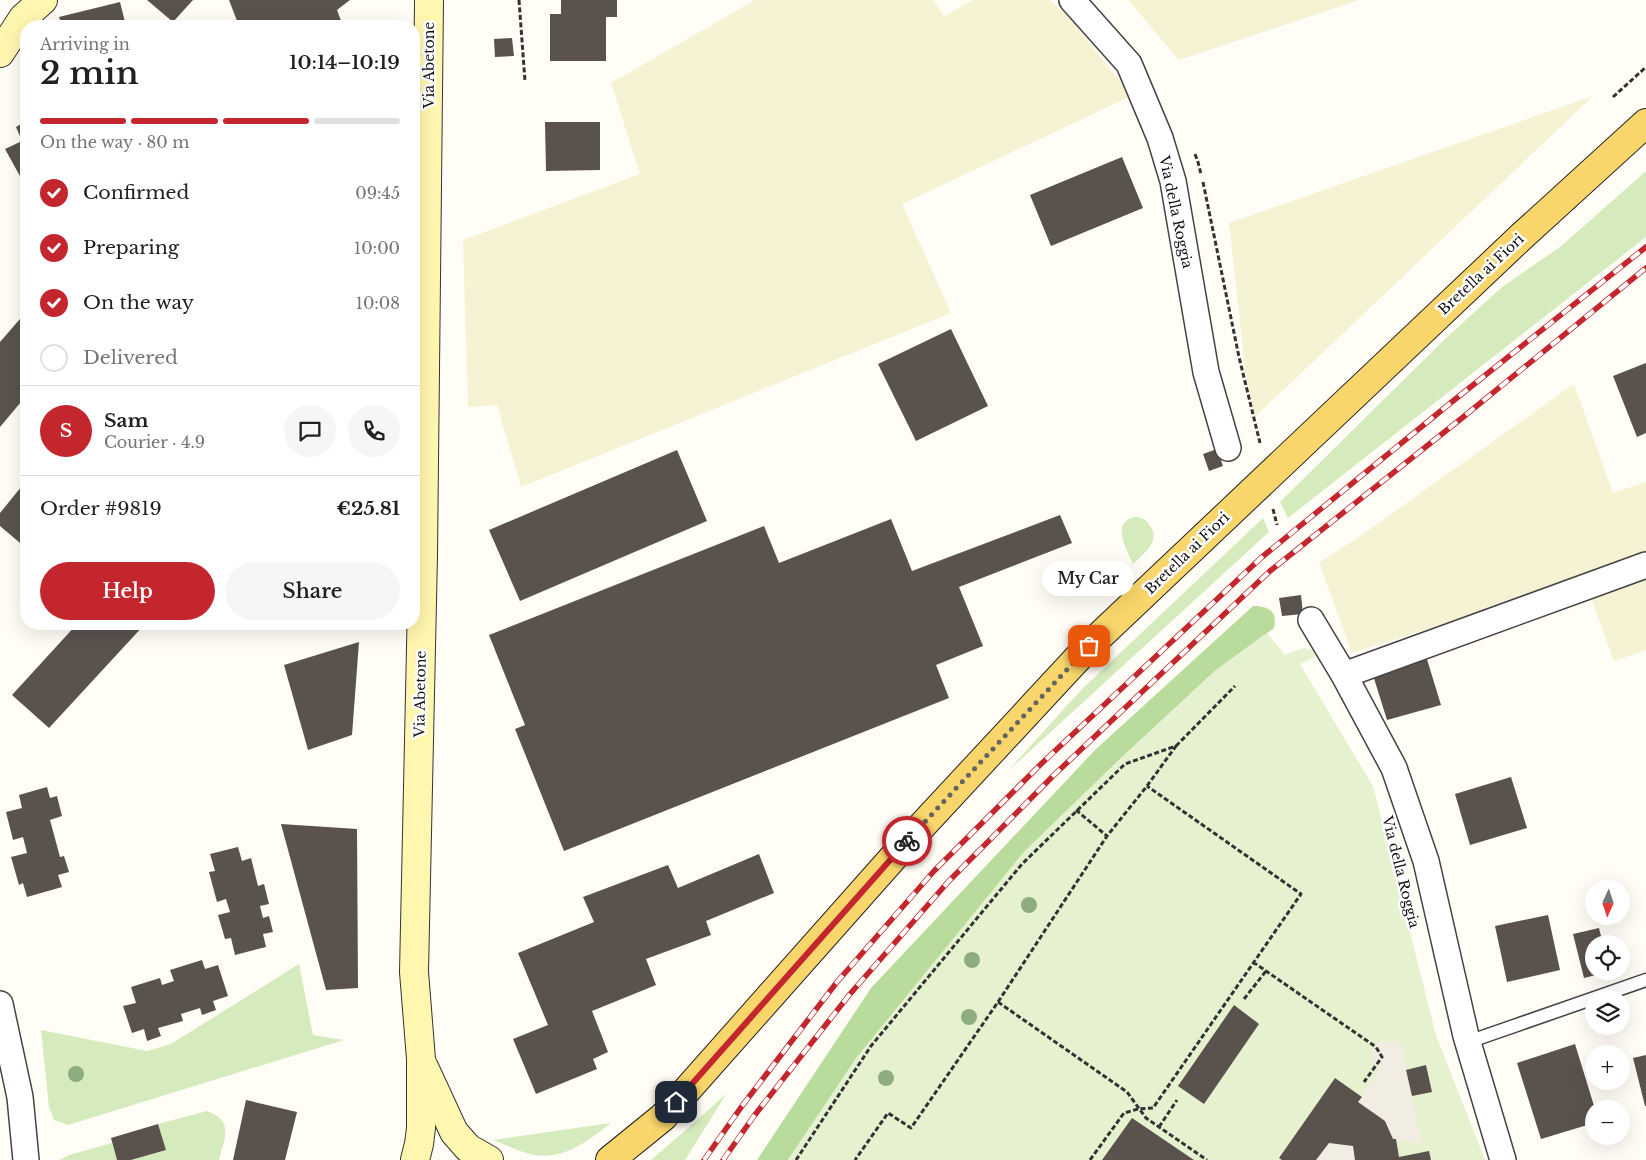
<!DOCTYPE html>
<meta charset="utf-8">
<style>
:root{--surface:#fff;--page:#f6f6f6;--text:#202124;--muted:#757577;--line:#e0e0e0;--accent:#c4262e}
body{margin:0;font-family:"Libre Baskerville",serif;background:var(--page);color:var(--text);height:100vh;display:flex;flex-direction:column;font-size:19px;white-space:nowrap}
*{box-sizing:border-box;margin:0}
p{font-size:16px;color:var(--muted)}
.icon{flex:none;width:28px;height:28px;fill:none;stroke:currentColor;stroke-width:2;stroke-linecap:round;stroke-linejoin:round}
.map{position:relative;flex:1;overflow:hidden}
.drawer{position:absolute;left:20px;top:20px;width:400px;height:610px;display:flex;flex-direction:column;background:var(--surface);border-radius:20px;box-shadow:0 5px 20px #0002}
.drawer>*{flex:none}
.needle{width:32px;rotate:183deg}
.buttons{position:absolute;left:1585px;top:880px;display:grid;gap:10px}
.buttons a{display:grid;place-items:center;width:45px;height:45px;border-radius:50%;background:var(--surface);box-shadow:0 5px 20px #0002;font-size:25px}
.pin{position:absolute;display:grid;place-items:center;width:42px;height:42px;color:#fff;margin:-21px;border-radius:10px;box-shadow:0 2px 8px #0006}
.courier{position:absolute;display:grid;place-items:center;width:50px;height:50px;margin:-25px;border:4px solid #c4262e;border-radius:50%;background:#fff;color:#222;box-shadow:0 1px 6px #0007}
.bubble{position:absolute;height:35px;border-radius:18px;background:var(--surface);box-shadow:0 5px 20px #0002;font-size:16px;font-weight:600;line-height:35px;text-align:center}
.summary em{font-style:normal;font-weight:600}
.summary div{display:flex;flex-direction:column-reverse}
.summary{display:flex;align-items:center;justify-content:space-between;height:85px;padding:0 20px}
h1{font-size:32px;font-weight:600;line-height:38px}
.bar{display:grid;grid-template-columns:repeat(4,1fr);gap:8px 5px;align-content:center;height:60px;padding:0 20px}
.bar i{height:6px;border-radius:4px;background:var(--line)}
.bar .active{background:var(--accent)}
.bar p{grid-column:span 4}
.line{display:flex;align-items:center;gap:12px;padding:0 20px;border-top:1px solid var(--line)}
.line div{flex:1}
.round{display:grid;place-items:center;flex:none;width:52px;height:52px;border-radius:26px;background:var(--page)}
ol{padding:0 20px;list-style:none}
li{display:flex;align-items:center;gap:15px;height:55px}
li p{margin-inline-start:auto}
li .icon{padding:5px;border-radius:50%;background:var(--accent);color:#fff;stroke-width:4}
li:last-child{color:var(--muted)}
li i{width:28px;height:28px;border:2px solid var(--line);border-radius:50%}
.cta{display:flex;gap:10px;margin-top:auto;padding:10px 20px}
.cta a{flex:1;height:58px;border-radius:30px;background:var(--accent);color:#fff;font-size:20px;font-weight:600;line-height:58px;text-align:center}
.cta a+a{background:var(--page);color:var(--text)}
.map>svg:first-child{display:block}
</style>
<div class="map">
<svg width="1646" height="1160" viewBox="0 0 1646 1160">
<rect width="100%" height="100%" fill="#fffdf5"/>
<path fill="#f6f3d4" d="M755 0H933L944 16 973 0H1050L1071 19 1131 96 902 204 951 313 521 487 497 405 468 407 463 240 640 174 611 83Z
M1128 0H1359L1179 60Z
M1593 96 1255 417 1246 377 1229 223Z
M1574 384 1613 493 1646 482V650L1614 661 1584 579 1352 653 1319 563 1363 534Z"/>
<path fill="#d5ebbd" d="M1646 171V237L1288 518 1280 502 1445 339 1502 287 1560 247Z
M1135 517C1142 518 1145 519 1149 524 1162 541 1145 552 1133 564 1127 550 1110 522 1135 517Z
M1263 518 1269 532 1008 771 1081 690Z
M299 964 313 1035 344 1040 68 1125 54 1120 49 1107 41 1030 147 1051 171 1044Z
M727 1093 685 1160H651L696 1121Z
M207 1111C235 1121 224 1138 219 1160H131L166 1150 158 1124Z
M611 1123C589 1140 565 1160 534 1155 520 1152 507 1145 493 1140Z
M112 1143 117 1160H59L69 1155Z"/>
<path fill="#b9dc9c" d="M1253 606C1268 606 1278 611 1274 628L1216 670 1119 760 1024 852 857 1058 788 1160H757L871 988 1095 750Z"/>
<path fill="#e6f2cf" d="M1267 633 1285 655 1304 648 1314 650 1317 656 1300 664 1373 786 1436 1035 1485 1160H788L856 1058 1024 852 1119 760 1216 670Z"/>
<path fill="#f1ede2" d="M1401 1041 1422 1144 1393 1139 1353 1146 1355 1160H1316L1380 1069 1372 1062V1051L1380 1042Z"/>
<path fill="#5a524d" d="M147 0H193L173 22Z
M229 0H350L337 10 343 26H239Z
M561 0H617V17H606V61H550V14H561Z
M120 2 126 26H62L59 17Z
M512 38 514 56 495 57 494 39Z
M26 121V187L5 149 22 141 16 127Z
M545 122H600V170L546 171Z
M1122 157 1143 208 1051 246 1030 195Z
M26 312V396L0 427V342Z
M951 329 988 406 916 441 878 364Z
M1646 363V433L1637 437 1613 376Z
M1217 449 1223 466 1209 471 1203 454Z
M677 450 707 521 520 601 489 530Z
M26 481V548L0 526V513Z
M1060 515 1072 543 959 587 983 646 936 665 949 698 564 851 515 729 525 725 489 635 764 526 779 563 891 519 912 571Z
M1301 595 1303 614 1282 616 1279 598Z
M77 624H145L49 728 12 695Z
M359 642 352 735 308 750 284 665Z
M1426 656 1441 705 1387 720 1372 672Z
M1511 777 1527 828 1470 845 1455 794Z
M47 787 50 798 57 796 62 816 50 820 60 857 64 856 69 872 58 875 62 887 27 897 23 883 19 885 11 857 27 853 23 837 13 840 6 812 22 808 19 795Z
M281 824 357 829 358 988 326 990Z
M238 847 242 861 251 858 258 886 264 884 269 904 260 906 263 918 269 916 273 932 263 934 266 947 235 955 231 938 225 939 218 915 230 912 226 899 217 902 209 872 215 871 210 854Z
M759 854 774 893 706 921 711 935 646 959 656 985 592 1011 608 1052 593 1059 597 1069 536 1094 513 1039 548 1025 518 953 594 922 583 897 668 865 678 888Z
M1548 915 1560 970 1507 982 1495 926Z
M1599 928 1603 944H1594V971L1608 972 1584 978 1573 934Z
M202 960 205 969 218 965 228 996 213 1001 216 1010 202 1015 200 1008 181 1014 183 1021 158 1028 161 1036 147 1041 144 1029 132 1033 123 1006 136 1003 131 987 160 978 162 985 174 981 170 970Z
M1234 1005 1259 1024 1204 1104 1178 1086Z
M1575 1044 1595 1109H1594V1123L1541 1139 1517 1063Z
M1646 1055V1106H1645L1633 1058Z
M1426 1065 1432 1092 1412 1096 1406 1070Z
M1335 1078 1362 1097 1358 1102 1385 1121 1393 1139H1396L1399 1157 1429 1151 1431 1160H1355L1353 1146 1329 1143 1316 1160H1282L1279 1158Z
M246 1100 297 1112 285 1160H233Z
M1132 1118 1194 1160H1102Z
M158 1124 166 1150 131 1160H117L111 1138Z"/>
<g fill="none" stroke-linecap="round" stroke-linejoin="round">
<defs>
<path id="lane" d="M1468 1042 1646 980"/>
<path id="street" d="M1072 0 1129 64 1160 138 1173 181 1206 372 1228 448
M1311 620 1344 675 1394 768 1426 861 1466 1036 1503 1160
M1344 675 1646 565
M0 1004 20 1097 26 1160"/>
<path id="secondary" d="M0 53 23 18 43 0
M424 1067 454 1132 468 1148 489 1160
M415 1160 419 1144 421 1128V1059L414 972 423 555 429 0"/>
<path id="primary" d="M610 1160 663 1117 907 842 1089 646 1522 236 1646 123"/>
</defs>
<use href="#lane" stroke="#444" stroke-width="15"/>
<use href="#street" stroke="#444" stroke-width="28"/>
<use href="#secondary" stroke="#333" stroke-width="30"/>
<use href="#primary" stroke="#222" stroke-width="30"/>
<path stroke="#333" stroke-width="3" stroke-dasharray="5 2.5" stroke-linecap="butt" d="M519 0 525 81
M1613 97 1646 67
M1195 154 1198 162 1201 174
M1203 182 1239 357 1260 443
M1273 509 1277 525
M1176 746 1235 686
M1076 810 1107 836
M1253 962 1376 1047 1382 1057 1364 1082
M1244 999 1266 971
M998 1002 1127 1092 1146 1118 1207 1160
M1159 1127 1177 1100
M796 1160 871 1046 1022 864 1125 764 1176 746 1147 786 1107 836 998 1002 911 1128 888 1113 855 1160
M1090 1160 1124 1113 1138 1109 1153 1108 1301 894 1147 786"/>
<use href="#lane" stroke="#fff" stroke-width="12"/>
<use href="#street" stroke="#fff" stroke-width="25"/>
<use href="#secondary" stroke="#fff6b0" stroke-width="28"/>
<use href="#primary" stroke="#f9d66b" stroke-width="28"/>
<defs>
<path id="rail" d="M704 1160 742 1106 837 982 934 871 1041 764 1262 557 1453 401 1646 247
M723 1160 754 1116 850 994 948 882 1054 775 1270 571 1462 418 1646 268"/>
</defs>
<use href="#rail" stroke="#c4262e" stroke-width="5.5"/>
<use href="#rail" stroke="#fff" stroke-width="4" stroke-dasharray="11" stroke-linecap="butt"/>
</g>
<g fill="#8dad7f">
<circle cx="1029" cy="905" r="8"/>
<circle cx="972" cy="960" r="8"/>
<circle cx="969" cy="1017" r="8"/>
<circle cx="76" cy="1074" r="8"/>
<circle cx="886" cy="1078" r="8"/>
</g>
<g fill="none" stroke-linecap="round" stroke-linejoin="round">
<path stroke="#646461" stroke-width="5" stroke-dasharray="0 9" d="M907 841 1089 646"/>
<path stroke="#c4262e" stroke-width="6" d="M676 1102 907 841"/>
</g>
<g text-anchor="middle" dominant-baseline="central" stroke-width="5" stroke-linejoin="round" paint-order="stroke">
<g font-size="14" fill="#111" stroke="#fff">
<text transform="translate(429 65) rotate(-90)">Via Abetone</text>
<text transform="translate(1176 212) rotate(78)">Via della Roggia</text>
<text transform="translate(1481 274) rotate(-43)">Bretella ai Fiori</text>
<text transform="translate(1187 553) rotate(-44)">Bretella ai Fiori</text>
<text transform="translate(420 694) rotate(-89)">Via Abetone</text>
<text transform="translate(1401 872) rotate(76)">Via della Roggia</text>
</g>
</g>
</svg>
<div class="buttons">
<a><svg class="needle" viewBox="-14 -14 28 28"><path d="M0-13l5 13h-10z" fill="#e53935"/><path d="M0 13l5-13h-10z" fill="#757577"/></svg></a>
<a><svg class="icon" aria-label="locate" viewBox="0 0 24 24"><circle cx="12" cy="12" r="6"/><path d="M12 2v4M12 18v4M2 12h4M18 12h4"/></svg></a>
<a><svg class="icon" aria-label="layers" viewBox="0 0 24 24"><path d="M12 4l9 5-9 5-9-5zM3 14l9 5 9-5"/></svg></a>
<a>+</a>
<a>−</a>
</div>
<div class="pin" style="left:1089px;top:646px;background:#ea580c"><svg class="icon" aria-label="bag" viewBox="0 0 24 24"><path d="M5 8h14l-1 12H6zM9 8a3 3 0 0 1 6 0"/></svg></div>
<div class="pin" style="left:676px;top:1102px;background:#1f2937"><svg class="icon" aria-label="home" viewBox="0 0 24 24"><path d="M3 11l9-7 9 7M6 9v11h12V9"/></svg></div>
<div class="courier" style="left:907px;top:841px"><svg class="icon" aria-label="bike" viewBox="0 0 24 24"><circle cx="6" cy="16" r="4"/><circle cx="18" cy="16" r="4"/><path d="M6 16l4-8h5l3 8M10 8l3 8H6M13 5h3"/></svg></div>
<div class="bubble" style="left:1042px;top:561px;width:92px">My Car</div>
<section class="drawer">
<div class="summary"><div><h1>2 min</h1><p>Arriving in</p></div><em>10:14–10:19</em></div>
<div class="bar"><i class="active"></i><i class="active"></i><i class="active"></i><i></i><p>On the way · 80 m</p></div>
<ol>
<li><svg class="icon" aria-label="check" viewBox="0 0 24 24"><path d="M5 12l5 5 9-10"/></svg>Confirmed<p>09:45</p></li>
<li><svg class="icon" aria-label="check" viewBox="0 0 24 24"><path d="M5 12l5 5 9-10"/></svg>Preparing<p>10:00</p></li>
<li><svg class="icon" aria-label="check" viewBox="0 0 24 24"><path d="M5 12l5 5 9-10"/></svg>On the way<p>10:08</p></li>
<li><i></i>Delivered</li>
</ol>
<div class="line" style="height:90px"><b class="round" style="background:var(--accent);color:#fff">S</b><div><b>Sam</b><p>Courier · 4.9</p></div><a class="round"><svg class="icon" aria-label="chat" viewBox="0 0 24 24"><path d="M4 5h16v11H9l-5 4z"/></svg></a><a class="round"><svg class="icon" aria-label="phone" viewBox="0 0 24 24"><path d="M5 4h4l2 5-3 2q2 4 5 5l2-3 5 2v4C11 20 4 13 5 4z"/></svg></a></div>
<div class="line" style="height:65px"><div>Order #9819</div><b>€25.81</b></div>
<div class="cta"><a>Help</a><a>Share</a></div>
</section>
</div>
